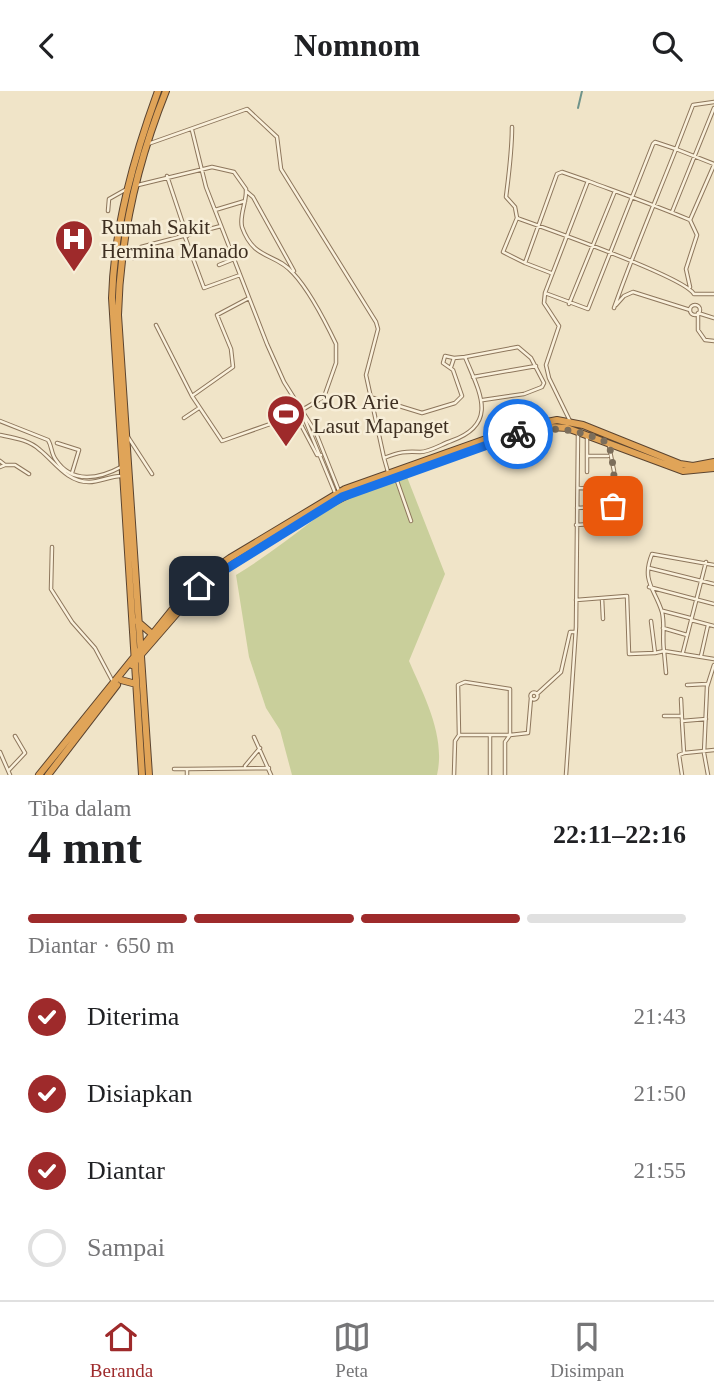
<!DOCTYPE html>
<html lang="id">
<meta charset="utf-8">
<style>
:root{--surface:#fff;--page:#f2f2f2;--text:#202124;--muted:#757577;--line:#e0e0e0;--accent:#9e2a2b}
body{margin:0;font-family:Georgia,serif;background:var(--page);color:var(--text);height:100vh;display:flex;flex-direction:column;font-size:26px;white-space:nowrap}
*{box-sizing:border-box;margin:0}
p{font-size:23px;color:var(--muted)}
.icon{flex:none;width:38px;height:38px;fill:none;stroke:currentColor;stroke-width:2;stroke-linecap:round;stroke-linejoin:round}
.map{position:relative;height:684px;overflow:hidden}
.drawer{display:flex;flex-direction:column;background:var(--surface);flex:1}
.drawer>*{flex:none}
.pin{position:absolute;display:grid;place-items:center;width:60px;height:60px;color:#fff;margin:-30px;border-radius:14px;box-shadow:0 4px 10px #0006}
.courier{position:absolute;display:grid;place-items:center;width:70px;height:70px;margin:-35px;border:5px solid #1a73e8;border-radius:50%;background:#fff;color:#222;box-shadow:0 2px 9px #0007}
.overview em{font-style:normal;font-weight:700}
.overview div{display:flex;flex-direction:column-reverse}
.overview{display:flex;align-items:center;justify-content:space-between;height:119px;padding:0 28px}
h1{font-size:46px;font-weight:700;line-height:52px}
.bar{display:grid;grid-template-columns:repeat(4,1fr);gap:10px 7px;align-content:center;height:84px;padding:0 28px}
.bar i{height:9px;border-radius:5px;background:var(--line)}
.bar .selected{background:var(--accent)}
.bar p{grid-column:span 4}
ol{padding:0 28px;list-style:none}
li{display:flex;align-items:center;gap:21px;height:77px}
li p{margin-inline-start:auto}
li .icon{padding:7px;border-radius:50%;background:var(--accent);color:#fff;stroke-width:4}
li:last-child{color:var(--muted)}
li i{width:38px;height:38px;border:4px solid var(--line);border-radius:50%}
header{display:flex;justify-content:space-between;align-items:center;height:91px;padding:0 28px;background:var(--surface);font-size:32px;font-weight:700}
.tab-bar{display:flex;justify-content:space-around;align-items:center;height:98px;border-top:2px solid var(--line);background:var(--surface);font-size:19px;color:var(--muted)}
.tab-bar a{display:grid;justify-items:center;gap:4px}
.tab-bar .selected{color:var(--accent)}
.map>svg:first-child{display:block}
</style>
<header><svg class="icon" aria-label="back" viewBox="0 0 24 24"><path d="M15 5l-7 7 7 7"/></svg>Nomnom<svg class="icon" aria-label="search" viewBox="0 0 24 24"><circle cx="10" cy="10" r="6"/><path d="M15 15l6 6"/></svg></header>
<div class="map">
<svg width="714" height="684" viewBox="0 0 714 684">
<rect width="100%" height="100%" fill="#f0e4c8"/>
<path fill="#c9cf9b" d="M407 386 445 483 409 570C424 605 446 645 437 684H292L280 639 266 617 249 566 236 484C264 467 290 447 316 427 342 407 376 398 407 386Z"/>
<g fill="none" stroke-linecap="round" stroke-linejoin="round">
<path stroke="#6f938a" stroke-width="2" d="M578 17 582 0"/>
<defs>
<path id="street" d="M714 11 693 14 676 58 714 73
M512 36C512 60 509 82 506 106L515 116 517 127
M192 39 206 96 267 253 284 291 316 342 339 400
M148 53 247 18 277 46 281 78 376 231 378 238 366 284 384 367
M167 85 187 145
M138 94 212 76 234 81 246 98C247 111 239 124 242 136 254 170 275 161 293 182 308 198 326 232 336 253V272L324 306 290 326 222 350 192 305 156 234
M246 100 253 106 294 180
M215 119 245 110
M108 120 109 108 125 99
M672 121 714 17
M690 129 714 74
M185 146 204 197 240 184
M133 167 141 156 221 135
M525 172 503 161 517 127C545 137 684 186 694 203H714
M219 174 234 168
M551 182 525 172 557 83 562 81 588 90
M545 202 544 212 559 235 546 274 549 287 570 330
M569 213 615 100
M616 214 624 205 633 201 690 219
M690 219a5 5 0 1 1 10 0a5 5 0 1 1-10 0Z
M614 217C633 163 655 111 676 58L655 51 653 53 588 218 545 202 588 90C623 103 657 115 690 129L697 144 686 178 690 196
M714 227 698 222V239L705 249 714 250
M465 266 518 256 531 267 544 292 542 296 524 303 483 309
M473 286 536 275
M192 305 233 276 231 258 217 224 249 207
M370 306 422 322 455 312 462 305 453 279 443 272 445 265 454 267 451 276
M299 314 336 404
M184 327 199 317
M0 330 48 349C52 355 51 363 56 369 72 393 99 388 121 376
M299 330 317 364H321
M0 344C15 347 29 349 40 359 55 371 67 391 89 391 100 391 110 385 121 385
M128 346 152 383
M587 346V381
M57 352 79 359 72 382
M588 365H608
M0 370 5 374 0 376
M5 374H15L29 383
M388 381 384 367C399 361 406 360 420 361 430 361 442 353 451 350 499 333 480 302 465 266L454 267
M396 387 411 430
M579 397 603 398
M577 417 613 415 614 380 609 355
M576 434 606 432
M52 456 51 498 72 531 95 557 112 589
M714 474 652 463C641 490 655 498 662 521 665 533 662 547 664 560L714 568
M649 477 714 493
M649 496 714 513
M602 507 603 528
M576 509 627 505 629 563 655 562 651 530
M663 520 690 527
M691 529 714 535
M663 537 687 544
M683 561 706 471
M655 562 664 560 666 582
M701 565 708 534
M687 594 707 593
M530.5 605a3.5 3.5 0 1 1 7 0a3.5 3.5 0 1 1-7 0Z
M537 603 561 581 570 541H575
M681 608 682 629
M664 625H682
M706 628 682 630 684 662 714 659
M254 646 271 684
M0 661 10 684
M245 675 260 657
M174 678H187V684
M187 678 269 677
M9 679 25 662 15 645
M454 684 455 650 459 644
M490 684V644
M505 684V651L510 644H459L458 594 465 591 510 598V644L528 642 531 607
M566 684 576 536 578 342
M682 684 679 664 684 662
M708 684 704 662 707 596 714 574"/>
<path id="highway" d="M137 530 152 543
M132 574 204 491 330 413 364 396 517 343 551 336 567 337 683 380 714 377
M121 589 136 593
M39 684 193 493 230 467 345 398 517 337 557 329 583 334 680 373 693 375 714 371
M48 684 117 594
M142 684 112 207C114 136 134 66 158 0
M149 684 118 224C120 146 137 72 166 0"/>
</defs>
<use href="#street" stroke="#8d765c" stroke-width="4.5"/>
<use href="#highway" stroke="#5b4430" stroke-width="8"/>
<use href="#street" stroke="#faf1dc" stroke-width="2.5"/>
<use href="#highway" stroke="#e0a458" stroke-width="6"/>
</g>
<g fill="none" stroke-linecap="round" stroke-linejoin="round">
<path stroke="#7c6e5b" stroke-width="7" stroke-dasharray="0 12.6" d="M518 343C554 334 576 338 609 352L614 380 613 415"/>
<path stroke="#1a73e8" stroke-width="9" d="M199 495 342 406 518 343"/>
</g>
<defs>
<symbol id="hospital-pin" viewBox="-11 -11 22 30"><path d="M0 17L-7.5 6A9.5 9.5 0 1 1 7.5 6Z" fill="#9e2a2b" stroke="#f7eed8"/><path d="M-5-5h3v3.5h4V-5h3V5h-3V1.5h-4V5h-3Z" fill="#fff"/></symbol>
<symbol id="stadium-pin" viewBox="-11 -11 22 30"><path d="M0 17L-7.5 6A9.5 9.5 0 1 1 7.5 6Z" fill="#9e2a2b" stroke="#f7eed8"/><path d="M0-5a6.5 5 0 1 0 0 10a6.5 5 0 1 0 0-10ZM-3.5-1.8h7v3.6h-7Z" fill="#fff"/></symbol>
</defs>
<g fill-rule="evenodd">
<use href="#hospital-pin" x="52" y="126" width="44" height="60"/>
<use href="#stadium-pin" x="264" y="301" width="44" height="60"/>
</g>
<g text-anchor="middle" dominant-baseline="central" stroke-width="5" stroke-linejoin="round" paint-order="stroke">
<g font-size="21" fill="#3d2e20" stroke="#f7eed8" text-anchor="start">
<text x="101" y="136">Rumah Sakit<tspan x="101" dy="24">Hermina Manado</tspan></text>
<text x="313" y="311">GOR Arie<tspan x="313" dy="24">Lasut Mapanget</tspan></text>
</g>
</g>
</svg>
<div class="pin" style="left:613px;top:415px;background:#ea580c"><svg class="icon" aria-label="bag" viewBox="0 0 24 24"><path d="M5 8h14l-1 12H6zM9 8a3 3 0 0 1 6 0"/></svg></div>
<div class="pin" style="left:199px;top:495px;background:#1f2937"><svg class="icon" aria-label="home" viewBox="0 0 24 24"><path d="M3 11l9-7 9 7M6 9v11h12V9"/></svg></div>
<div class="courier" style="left:518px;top:343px"><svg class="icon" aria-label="bike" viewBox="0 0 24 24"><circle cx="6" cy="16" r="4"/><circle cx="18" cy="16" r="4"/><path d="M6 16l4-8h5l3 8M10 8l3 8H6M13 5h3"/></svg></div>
</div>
<section class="drawer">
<div class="overview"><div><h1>4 mnt</h1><p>Tiba dalam</p></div><em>22:11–22:16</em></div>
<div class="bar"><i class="selected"></i><i class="selected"></i><i class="selected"></i><i></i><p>Diantar · 650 m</p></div>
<ol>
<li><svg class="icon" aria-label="check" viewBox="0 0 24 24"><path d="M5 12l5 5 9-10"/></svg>Diterima<p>21:43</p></li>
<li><svg class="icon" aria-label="check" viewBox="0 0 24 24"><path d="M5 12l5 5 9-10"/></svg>Disiapkan<p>21:50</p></li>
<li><svg class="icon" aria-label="check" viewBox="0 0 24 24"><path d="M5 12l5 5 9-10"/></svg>Diantar<p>21:55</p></li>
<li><i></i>Sampai</li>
</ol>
</section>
<nav class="tab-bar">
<a class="selected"><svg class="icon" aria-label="home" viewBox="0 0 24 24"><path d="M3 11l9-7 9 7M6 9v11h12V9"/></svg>Beranda</a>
<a><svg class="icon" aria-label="map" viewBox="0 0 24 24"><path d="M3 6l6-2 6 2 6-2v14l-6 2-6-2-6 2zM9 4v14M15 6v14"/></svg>Peta</a>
<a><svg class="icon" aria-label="saved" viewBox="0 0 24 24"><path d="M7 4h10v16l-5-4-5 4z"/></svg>Disimpan</a>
</nav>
